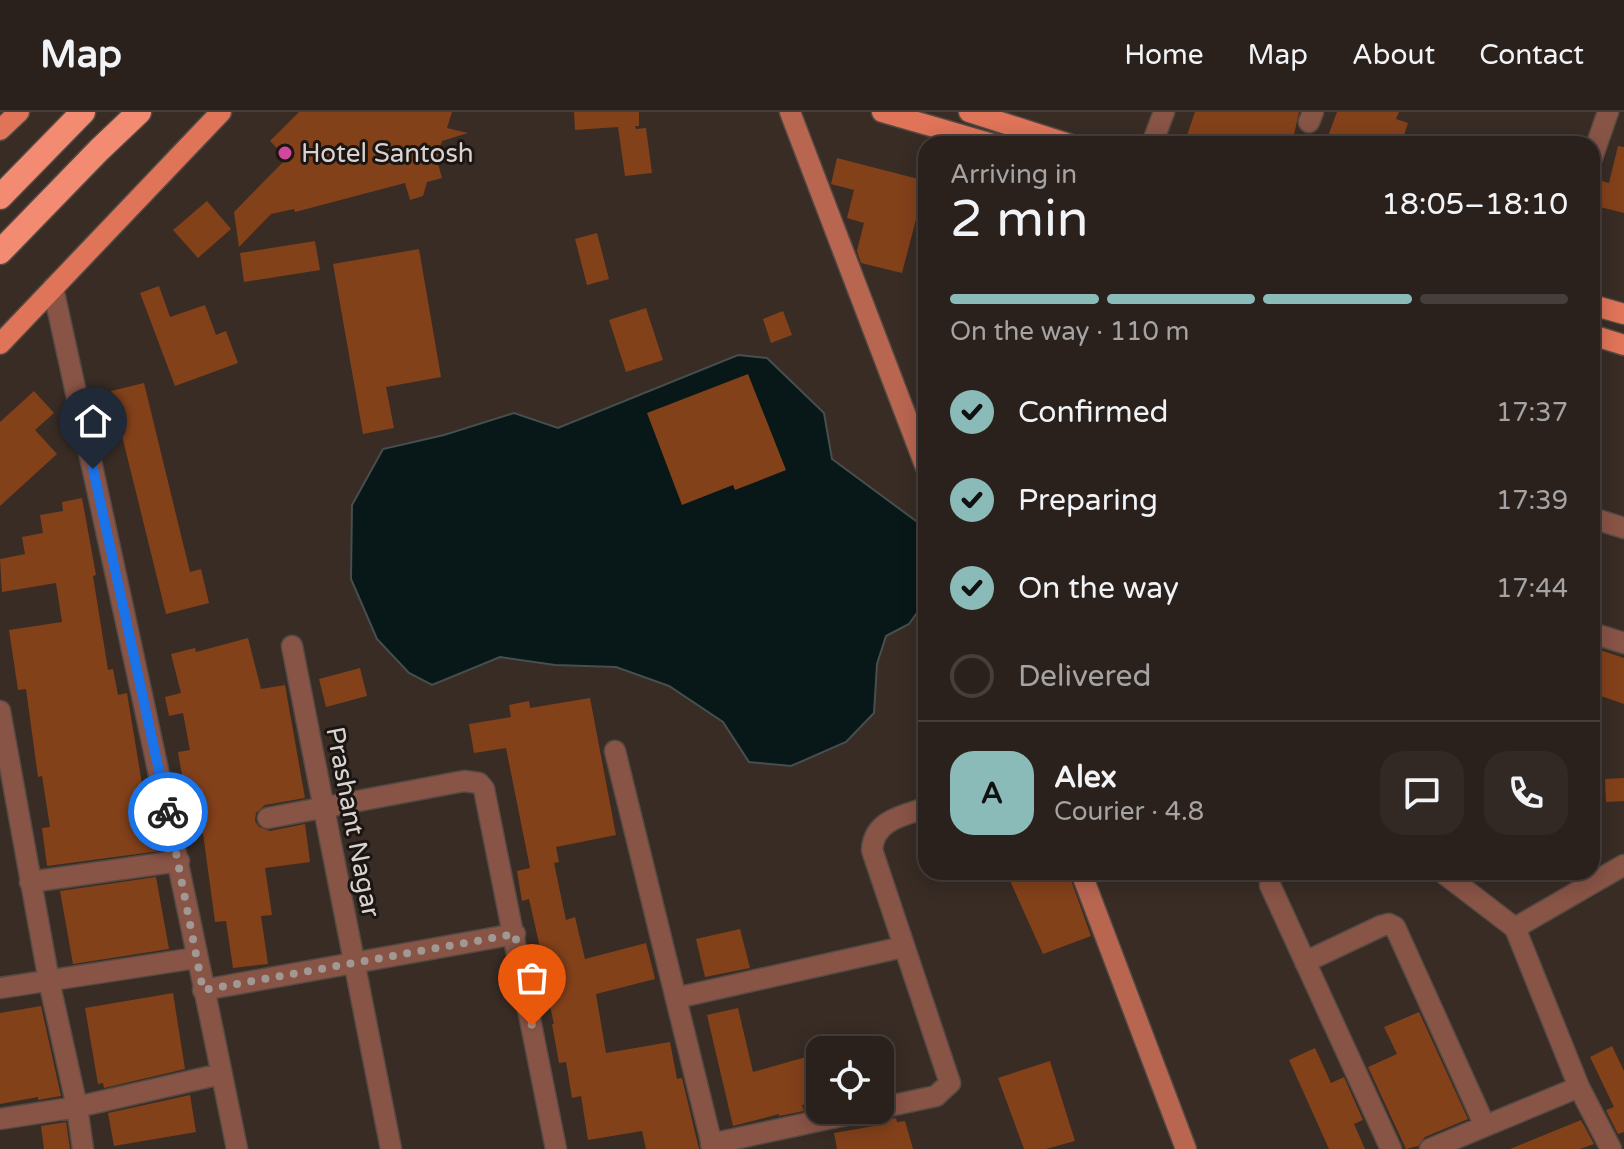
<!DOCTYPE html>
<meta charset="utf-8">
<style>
:root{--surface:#2a211c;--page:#322925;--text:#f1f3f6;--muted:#a5a3a3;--line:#463e3b;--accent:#8bbbb9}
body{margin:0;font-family:"Varela Round",sans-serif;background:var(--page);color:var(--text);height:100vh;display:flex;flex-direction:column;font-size:30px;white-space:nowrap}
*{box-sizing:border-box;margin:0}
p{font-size:26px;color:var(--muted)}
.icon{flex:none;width:44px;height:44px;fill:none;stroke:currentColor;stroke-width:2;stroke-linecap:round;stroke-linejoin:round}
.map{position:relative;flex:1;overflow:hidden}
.details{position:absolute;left:918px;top:24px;width:682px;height:744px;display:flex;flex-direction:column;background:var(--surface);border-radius:24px;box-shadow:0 4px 20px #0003,0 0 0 2px var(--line)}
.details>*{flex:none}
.controls{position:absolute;left:806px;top:924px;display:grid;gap:16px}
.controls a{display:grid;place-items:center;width:88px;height:88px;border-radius:16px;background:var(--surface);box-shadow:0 4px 20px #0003,0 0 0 2px var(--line);font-size:40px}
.pin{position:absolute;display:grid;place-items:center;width:68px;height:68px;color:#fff;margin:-82px -34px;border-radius:50% 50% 50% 0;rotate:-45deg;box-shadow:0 0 8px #0007}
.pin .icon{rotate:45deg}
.courier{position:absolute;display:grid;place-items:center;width:80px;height:80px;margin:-40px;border:6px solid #1a73e8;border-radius:50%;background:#fff;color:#222;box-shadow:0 2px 10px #0007}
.summary em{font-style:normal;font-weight:600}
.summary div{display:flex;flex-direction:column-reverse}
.summary{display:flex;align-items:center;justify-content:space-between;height:136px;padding:0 32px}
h1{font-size:52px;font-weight:600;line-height:60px}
.bar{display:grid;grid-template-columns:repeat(4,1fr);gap:12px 8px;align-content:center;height:96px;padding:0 32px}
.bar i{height:10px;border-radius:6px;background:var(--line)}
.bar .active{background:var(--accent)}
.bar p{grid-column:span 4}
.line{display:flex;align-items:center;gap:20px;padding:0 32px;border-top:2px solid var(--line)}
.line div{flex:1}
.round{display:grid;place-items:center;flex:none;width:84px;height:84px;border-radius:24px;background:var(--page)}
ol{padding:0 32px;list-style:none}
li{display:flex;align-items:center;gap:24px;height:88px}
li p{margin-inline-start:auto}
li .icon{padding:8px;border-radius:50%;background:var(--accent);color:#111;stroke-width:4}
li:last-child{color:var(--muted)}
li i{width:44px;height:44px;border:4px solid var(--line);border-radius:50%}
header{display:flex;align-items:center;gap:48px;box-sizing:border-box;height:112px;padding:0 40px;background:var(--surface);border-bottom:2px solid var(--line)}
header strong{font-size:38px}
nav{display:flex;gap:44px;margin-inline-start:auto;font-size:28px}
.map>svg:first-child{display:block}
</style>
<header>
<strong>Map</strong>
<nav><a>Home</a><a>Map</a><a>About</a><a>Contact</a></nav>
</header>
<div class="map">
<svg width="1624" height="1037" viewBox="0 0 1624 1037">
<rect width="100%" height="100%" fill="#382c25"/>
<path fill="#081717" stroke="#474f4e" stroke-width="2" d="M738 243 767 246 824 301 832 347 916 409 926 422V488L909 512 886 524 877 552 874 601 846 630 791 654 749 650 723 610 669 574 616 555 555 553 500 545 432 573 409 561 377 527 351 467 352 393 383 337 444 323 514 301 558 316Z"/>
<path fill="#83411a" d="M299 0H452L447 16 468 21 442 29 437 48 442 66 427 70 423 84 410 88 405 71 295 100 294 97 271 102 239 135 234 100 287 46 270 29Z
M574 0H639V14H635L636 17 646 16 652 61 625 64 618 15 575 18Z
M1195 0H1299L1292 32H1204L1186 26Z
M1337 0H1399L1396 7 1408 11 1401 32H1325Z
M1618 34 1624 35V101L1592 93V66L1609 71Z
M837 46 926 69 902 161 861 151 857 139 864 111 847 106 854 78 831 72Z
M207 89 231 117 198 146 173 118Z
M597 121 609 167 587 173 575 127Z
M315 129 320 158 244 170 240 141Z
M419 137 441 265 386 275 394 316 363 322 333 152Z
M159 174 170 205 205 193 216 223 226 219 238 251 175 274 140 181Z
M646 196 663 248 626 260 609 208Z
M783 199 792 223 771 231 763 207Z
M748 262 786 358 735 378 733 373 682 393 647 301Z
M144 271 190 460 201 457 209 491 166 502 111 279Z
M34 279 54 301 35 318 57 342 0 394V310Z
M82 386 96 463 93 464 108 558 113 557 118 583 127 581 147 702 154 701 160 739 47 754 42 716 50 715 42 664 38 665 26 577 18 578 9 518 62 510 56 471 2 480 0 447 25 442 22 425 43 421 40 403 63 399 62 390Z
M248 526 261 577 285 573 305 686 265 693 256 701 255 709 259 715 270 719 305 712 310 750 265 756 272 803 261 804 268 852 233 856 226 809 215 810 203 721 195 723 188 697 178 640 190 638 183 601 169 604 165 585 181 581 171 542 195 536 196 540Z
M1597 537 1624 546V592L1592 581V552Z
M360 556 367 584 326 595 319 567Z
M590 586 616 723 556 735 559 750 554 751 566 808 575 805 585 847 646 831 655 867 596 882 606 941 670 930 677 967 682 966 699 1037H646L642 1019 588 1028 581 984 572 986 566 950 559 951 552 912H554L543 863 546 862 529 787 522 789 517 759 530 756 506 636 474 641 469 612 511 605 509 593 529 589 530 596Z
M1624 666V689L1606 690 1605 667Z
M1006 760H1068L1091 824 1043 842Z
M156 765 169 837 73 852 60 779Z
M740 817 750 856 705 865 696 827Z
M173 881 185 957 104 976 103 971 98 972 85 896Z
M41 894 61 984 38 988V985L0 992V901Z
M738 896 753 960 820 941V989L802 993 804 999 779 1004V1002L733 1014 707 903Z
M1419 900 1468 1007 1425 1025 1418 1034 1406 1037 1368 955 1397 942 1384 915Z
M1612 934 1624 959V1020L1618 1022 1606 998 1614 995 1590 945Z
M1315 936 1331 971 1344 965 1363 1008 1354 1012 1365 1037H1329L1289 948Z
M1050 949 1075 1029 1046 1037H1024L998 966Z
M190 983 196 1020 114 1034 108 1001Z
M896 1006 897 1010 905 1009 913 1037H837L834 1021 880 1013V1009Z
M1581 1008 1594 1032 1580 1037H1510Z
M66 1010 70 1037H44L41 1014Z"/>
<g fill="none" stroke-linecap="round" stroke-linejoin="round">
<defs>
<path id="street" d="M1309 10 1313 0
M1152 32 1164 0
M1592 46 1608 0
M53 176C116 463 179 749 237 1037
M1592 406 1624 416
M1592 521 1624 531
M292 534 391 1037
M0 599 49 869 77 995 83 1037
M615 639 713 1037
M268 706 464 669 479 671 484 677 556 1037
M1271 760 1270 773 1391 1037
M1442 760 1515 816 1579 975 1611 1037
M30 770 179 749
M1515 816 1624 753
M1305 850 1381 814 1389 812 1395 815 1485 1014
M0 876 196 846
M203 878 515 822
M676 886 903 835
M880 996 936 984 950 971 872 738C874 708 902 704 926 696
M0 1007 77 995 221 962
M711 1032 869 998
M1430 1037 1579 975"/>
<path id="secondary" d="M790 0 926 356
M1081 760 1186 1037"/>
<path id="primary" d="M882 0 993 32
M969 0 1069 32
M0 18 19 0
M1592 193 1624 202
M1592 223 1624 233
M0 232 221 0"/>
<path id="highway" d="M0 85 83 0
M0 140 99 38 139 0"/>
</defs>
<use href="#street" stroke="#554a43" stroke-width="23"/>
<use href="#secondary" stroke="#554a43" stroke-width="23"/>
<use href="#primary" stroke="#554a43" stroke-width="23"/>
<use href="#highway" stroke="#554a43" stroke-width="27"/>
<use href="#street" stroke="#885446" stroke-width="20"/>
<use href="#secondary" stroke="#b96651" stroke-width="20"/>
<use href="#primary" stroke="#df7459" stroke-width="20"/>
<use href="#highway" stroke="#f28b71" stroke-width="24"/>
</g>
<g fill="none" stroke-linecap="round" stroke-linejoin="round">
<path stroke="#a19893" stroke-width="8" stroke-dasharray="0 14.4" d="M168 700 203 878 515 822 532 914"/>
<path stroke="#1a73e8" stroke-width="10" d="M93 357 168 700"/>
</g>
<circle fill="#d1479c" stroke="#1b1613" stroke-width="3" cx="285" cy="41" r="8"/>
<g text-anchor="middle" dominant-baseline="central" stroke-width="6" stroke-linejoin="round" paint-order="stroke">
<g font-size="26" fill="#dad2ce" stroke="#1b1613" text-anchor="start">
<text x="301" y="41">Hotel Santosh</text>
</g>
<g font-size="26" fill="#dad2ce" stroke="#1b1613">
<text transform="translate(353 710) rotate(79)">Prashant Nagar</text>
</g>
</g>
</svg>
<div class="controls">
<a><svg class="icon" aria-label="locate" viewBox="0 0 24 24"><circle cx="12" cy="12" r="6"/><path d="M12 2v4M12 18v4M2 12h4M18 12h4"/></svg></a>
</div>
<div class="pin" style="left:532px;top:914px;background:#ea580c"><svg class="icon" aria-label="bag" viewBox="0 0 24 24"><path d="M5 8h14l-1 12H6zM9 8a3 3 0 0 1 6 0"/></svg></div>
<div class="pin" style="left:93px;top:357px;background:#1f2937"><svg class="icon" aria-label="home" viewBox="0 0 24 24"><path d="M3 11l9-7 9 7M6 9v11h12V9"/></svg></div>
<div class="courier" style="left:168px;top:700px"><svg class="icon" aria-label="bike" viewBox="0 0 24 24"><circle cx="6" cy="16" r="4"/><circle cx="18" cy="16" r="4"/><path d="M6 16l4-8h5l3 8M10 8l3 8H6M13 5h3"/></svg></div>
<section class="details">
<div class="summary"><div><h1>2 min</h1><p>Arriving in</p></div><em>18:05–18:10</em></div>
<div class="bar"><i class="active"></i><i class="active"></i><i class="active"></i><i></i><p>On the way · 110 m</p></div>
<ol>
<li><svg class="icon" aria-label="check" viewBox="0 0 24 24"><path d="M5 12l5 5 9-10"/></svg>Confirmed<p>17:37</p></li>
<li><svg class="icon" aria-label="check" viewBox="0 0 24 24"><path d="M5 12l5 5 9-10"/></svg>Preparing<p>17:39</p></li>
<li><svg class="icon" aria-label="check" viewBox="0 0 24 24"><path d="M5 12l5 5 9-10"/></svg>On the way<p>17:44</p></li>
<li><i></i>Delivered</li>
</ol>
<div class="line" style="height:144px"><b class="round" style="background:var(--accent);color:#111">A</b><div><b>Alex</b><p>Courier · 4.8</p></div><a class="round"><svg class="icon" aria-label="chat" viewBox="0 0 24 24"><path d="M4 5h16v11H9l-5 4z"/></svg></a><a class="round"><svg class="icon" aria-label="phone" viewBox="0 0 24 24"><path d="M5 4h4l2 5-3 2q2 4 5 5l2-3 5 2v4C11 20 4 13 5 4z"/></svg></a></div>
</section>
</div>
